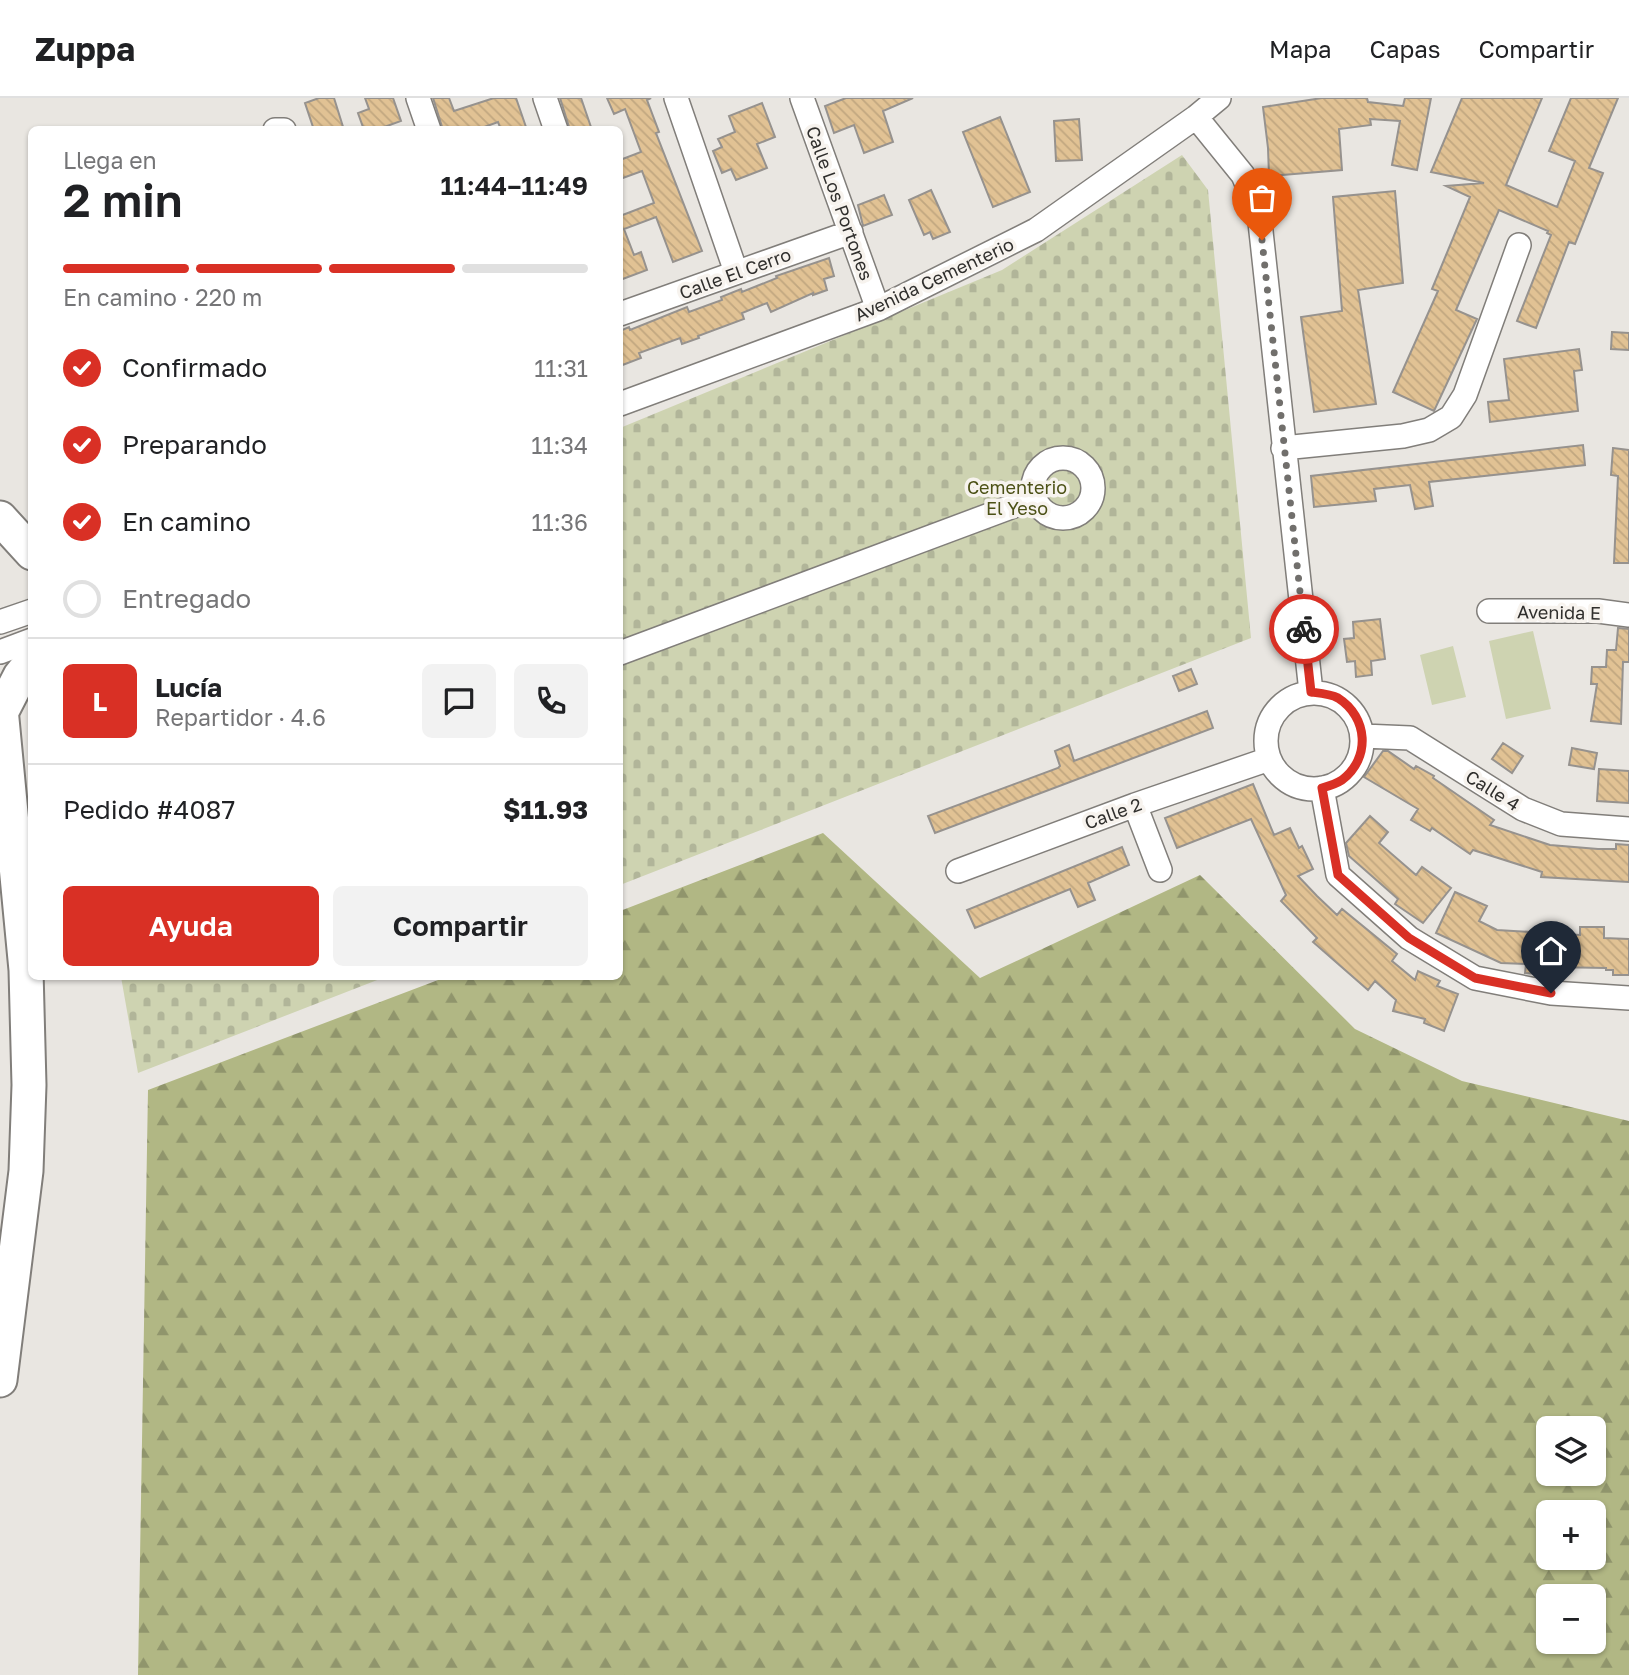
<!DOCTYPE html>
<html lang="es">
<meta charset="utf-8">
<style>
:root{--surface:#fff;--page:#f2f2f2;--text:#202124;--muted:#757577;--line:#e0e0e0;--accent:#d93025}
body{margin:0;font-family:"Golos Text",sans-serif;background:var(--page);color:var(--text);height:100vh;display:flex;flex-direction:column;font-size:26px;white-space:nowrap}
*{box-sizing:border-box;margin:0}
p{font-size:23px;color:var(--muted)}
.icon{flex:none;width:38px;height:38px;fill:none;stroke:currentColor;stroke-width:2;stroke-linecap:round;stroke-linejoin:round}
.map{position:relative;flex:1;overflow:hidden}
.side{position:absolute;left:28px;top:28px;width:595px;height:854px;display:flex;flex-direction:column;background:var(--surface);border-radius:10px;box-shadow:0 2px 5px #0004}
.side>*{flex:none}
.tools{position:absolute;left:1536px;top:1318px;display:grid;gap:14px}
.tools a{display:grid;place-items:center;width:70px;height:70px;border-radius:10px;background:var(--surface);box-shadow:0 2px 5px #0004;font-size:35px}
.pin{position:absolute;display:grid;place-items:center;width:60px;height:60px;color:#fff;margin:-72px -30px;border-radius:50% 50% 50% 0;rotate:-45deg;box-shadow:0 0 7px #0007}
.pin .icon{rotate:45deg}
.courier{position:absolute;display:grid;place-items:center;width:70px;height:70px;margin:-35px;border:5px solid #d93025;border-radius:50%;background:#fff;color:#222;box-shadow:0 2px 9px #0007}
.summary em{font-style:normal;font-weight:600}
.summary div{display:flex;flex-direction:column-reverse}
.summary{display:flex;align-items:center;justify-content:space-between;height:119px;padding:0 35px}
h1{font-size:46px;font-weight:600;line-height:52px}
.bar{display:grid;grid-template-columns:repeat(4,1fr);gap:10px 7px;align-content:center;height:84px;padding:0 35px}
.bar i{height:9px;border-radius:5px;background:var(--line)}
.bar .current{background:var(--accent)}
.bar p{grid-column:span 4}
.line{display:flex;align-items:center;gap:18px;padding:0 35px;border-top:2px solid var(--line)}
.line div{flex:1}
.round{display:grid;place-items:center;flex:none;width:74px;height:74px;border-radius:10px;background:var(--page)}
ol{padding:0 35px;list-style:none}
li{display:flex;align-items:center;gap:21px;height:77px}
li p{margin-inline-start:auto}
li .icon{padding:7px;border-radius:50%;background:var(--accent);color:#fff;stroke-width:4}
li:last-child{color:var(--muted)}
li i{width:38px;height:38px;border:4px solid var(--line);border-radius:50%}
.action{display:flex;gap:14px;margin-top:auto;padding:14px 35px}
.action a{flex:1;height:80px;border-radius:10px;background:var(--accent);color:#fff;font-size:28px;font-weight:600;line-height:80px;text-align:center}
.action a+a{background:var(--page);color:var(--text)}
header{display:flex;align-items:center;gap:42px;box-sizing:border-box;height:98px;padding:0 35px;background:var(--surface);border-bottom:2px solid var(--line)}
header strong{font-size:33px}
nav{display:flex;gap:38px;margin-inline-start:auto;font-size:24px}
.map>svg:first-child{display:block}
</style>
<header>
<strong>Zuppa</strong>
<nav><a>Mapa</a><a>Capas</a><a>Compartir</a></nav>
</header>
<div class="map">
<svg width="1629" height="1577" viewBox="0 0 1629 1577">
<defs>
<pattern id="forest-firs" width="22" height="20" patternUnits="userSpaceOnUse" patternTransform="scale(1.75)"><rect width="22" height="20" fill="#b1b784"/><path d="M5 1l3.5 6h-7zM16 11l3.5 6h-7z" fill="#90956c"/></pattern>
<pattern id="cemetery-stones" width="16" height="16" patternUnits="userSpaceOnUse" patternTransform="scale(1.75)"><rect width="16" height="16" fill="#ced3b1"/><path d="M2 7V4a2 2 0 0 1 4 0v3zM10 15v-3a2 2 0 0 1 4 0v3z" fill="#b1b599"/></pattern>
<pattern id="building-back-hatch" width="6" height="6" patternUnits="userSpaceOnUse" patternTransform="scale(1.75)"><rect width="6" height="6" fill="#e1c294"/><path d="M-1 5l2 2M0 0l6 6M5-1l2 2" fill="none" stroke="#c1a780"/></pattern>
</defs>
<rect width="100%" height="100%" fill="#e9e6e1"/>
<path fill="url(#forest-firs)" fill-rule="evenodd" d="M823 735 980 880 1200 777 1355 931 1462 983 1629 1023V1577H138L148 992 446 879 620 878V813ZM1549 1330H1594V1376H1549ZM1549 1414H1594V1460H1549ZM1549 1498H1594V1544H1549Z"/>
<path fill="url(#cemetery-stones)" d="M1182 57 1208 92 1251 540 620 787V330L1002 172Z
M121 879V878L385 879 138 975Z"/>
<path fill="#ced3b1" d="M1533 533 1551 611 1506 621 1489 543Z
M1453 548 1466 599 1432 607 1420 557Z"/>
<path fill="url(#building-back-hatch)" stroke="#96928e" stroke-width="2" d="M319 0H334L344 32H314L305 5Z
M365 0H393L401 23 376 32H364L358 15 369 11Z
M433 0H449L454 13 494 0H516L527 32H501L498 24 476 32H443Z
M560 0H581L592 32H570Z
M607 0H651L647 2 659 34 656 35 702 153 673 164 656 119 624 131 634 157 641 154 647 172 620 182V118L654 105 642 73 620 81V62L641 54 625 11 614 16Z
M846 0H913L883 13 893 44 864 55 854 27 834 35 825 8Z
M1322 0H1367L1368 4 1403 8 1405 0H1431L1417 72 1392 67 1400 23 1370 21 1371 27 1339 31 1342 72 1269 78 1268 50 1263 9Z
M1462 0H1542L1506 87 1557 109 1575 63 1549 53 1571 0H1618L1589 70 1603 75 1575 146 1569 144 1536 230 1517 223 1551 137 1547 135 1548 133 1499 112 1456 212 1477 221 1434 313 1393 294 1438 193 1432 191 1470 99 1446 88 1484 85 1431 74Z
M762 5 775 39 757 46 767 70 736 82 731 71 722 75 713 53 722 49 718 41 735 34 729 18Z
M1000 19 1030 94 993 109 963 34Z
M1079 21 1082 62 1056 63 1054 23Z
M931 92 950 134 933 141 930 134 924 137 909 102Z
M1395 93 1403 185 1358 192 1376 306 1314 314 1301 219 1342 213 1333 99Z
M884 97 892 117 863 128 858 107Z
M829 160 834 178 824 181 827 192 813 197V195L771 214 767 205 742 215 744 221 698 238 699 240 682 246 680 240 639 255 641 260 620 268V233L629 229 630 232 687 209 689 214 722 202 721 199 741 191 742 194 777 180 776 178Z
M1612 234 1629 235V252L1611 251Z
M1579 251 1582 272 1574 273 1578 313 1490 324 1488 304 1509 302 1504 261Z
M1583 347 1585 367 1429 384 1433 408 1415 411 1410 387 1374 391 1376 403 1314 409 1311 378Z
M1613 350 1629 352V465H1614L1618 378 1611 377Z
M1380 521 1385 561 1371 563 1372 577 1356 579 1355 563 1347 564 1344 541 1354 540 1353 524Z
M1618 530 1629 531V564H1623L1621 626 1591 623 1597 586H1591L1592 569H1606L1607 552H1616Z
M1191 571 1197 586 1179 593 1173 578Z
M1207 613 1213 630 935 735 928 718 1058 670 1060 668 1055 653 1069 647 1074 663Z
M1503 645 1523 658 1512 675 1492 661Z
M1572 650 1597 655 1594 671 1569 667Z
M1383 653H1388L1414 671 1416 668 1434 678 1433 680 1494 722 1490 727 1550 747 1598 751H1616V746L1629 747V784L1541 779 1542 774 1473 752 1470 756 1432 730 1430 733 1411 722 1418 711 1364 679Z
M1599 671 1629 673V705L1597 703Z
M1253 686 1274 737 1290 730 1299 750 1302 748 1313 771 1298 778 1317 798 1337 817 1342 811 1397 856 1392 863 1415 882 1418 873 1440 883 1437 888 1458 896 1444 933 1424 925 1425 921 1393 913 1396 902 1375 883 1368 892 1313 844 1317 840 1281 803 1286 797 1251 721 1177 750 1165 720Z
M1370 718 1388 734 1379 745 1416 777 1422 769 1451 790 1423 825 1395 806 1398 801 1349 758 1346 745Z
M1122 749 1129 767 1088 785 1095 802 1078 809 1070 791 975 830 967 812Z
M1455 794 1487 808 1479 823 1497 832 1580 837V829H1604V840L1629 841V877H1613V872H1606V870L1552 869V877L1525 875 1526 866 1501 865 1436 835Z"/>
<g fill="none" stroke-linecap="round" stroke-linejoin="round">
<defs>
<path id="minor" d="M418 0 429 32
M545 0 556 32
M676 0 736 174
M802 0 878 211
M1196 19 1243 77 1259 115 1311 594
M275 32H284
M620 216 851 134
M620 306 878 211 1036 132 1196 19 1219 0
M1283 350 1403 338 1429 332 1451 319 1465 297 1519 147
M1033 390a30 30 0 1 1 60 0a30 30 0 1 1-60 0Z
M1489 513H1598L1629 517
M0 524 32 513
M0 554 32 542
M620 555 1035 400
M1266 643a48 48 0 1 1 96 0a48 48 0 1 1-96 0Z
M1363 638 1410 640 1523 711 1561 726 1629 731
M1322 690 1338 777 1409 840 1475 880 1551 895 1629 900
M1135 707 1160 772
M958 773 1135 707 1269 661"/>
<path id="highway" d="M0 420 32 455
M0 600 26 872 29 987 26 1073 0 1282
M2 613 20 578 32 563"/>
</defs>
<use href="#minor" stroke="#817e7a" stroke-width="26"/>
<use href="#highway" stroke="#817e7a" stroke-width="37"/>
<use href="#minor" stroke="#fff" stroke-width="23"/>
<use href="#highway" stroke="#fff" stroke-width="33"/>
</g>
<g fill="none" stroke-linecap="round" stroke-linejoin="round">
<path stroke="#716f6c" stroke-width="7" stroke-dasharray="0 12.6" d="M1262 142 1304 531"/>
<path stroke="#d93025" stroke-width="9" d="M1304 531 1311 594C1319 595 1331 596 1338 600 1368 619 1371 660 1342 682 1336 686 1329 688 1322 690L1338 777 1409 840 1475 880 1551 895"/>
</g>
<g text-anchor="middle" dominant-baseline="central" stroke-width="7" stroke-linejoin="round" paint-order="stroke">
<g font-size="18" fill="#302f2d" stroke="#f7f3ee">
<text transform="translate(840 105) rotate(70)">Calle Los Portones</text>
<text transform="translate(735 175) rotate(-20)">Calle El Cerro</text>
<text transform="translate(934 181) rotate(-25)">Avenida Cementerio</text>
<text transform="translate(1559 514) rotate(1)">Avenida E</text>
<text transform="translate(1493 692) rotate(32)">Calle 4</text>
<text transform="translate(1113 715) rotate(-20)">Calle 2</text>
</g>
<g font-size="18" fill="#4c5116" stroke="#f7f3ee">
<text x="1017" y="389">Cementerio<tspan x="1017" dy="21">El Yeso</tspan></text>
</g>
</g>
</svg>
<div class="tools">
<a><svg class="icon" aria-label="layers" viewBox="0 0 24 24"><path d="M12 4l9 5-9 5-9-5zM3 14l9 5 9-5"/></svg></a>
<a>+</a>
<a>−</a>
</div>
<div class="pin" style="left:1262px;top:142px;background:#ea580c"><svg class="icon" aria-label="bag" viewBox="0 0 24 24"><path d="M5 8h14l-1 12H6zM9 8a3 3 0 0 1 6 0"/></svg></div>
<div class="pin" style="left:1551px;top:895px;background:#1f2937"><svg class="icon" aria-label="home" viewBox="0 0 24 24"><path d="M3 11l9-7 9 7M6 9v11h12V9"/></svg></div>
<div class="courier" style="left:1304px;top:531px"><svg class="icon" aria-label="bike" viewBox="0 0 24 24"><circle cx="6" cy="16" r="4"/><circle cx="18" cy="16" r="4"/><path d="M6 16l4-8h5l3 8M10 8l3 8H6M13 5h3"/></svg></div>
<section class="side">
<div class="summary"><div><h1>2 min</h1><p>Llega en</p></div><em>11:44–11:49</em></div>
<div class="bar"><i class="current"></i><i class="current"></i><i class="current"></i><i></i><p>En camino · 220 m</p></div>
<ol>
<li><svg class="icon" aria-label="check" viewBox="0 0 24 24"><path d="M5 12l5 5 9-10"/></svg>Confirmado<p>11:31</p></li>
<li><svg class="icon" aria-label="check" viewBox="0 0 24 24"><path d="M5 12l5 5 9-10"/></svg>Preparando<p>11:34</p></li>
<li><svg class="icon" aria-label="check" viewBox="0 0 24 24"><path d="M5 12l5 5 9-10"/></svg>En camino<p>11:36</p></li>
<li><i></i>Entregado</li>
</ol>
<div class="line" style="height:126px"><b class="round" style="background:var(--accent);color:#fff">L</b><div><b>Lucía</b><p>Repartidor · 4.6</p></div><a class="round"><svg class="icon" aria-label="chat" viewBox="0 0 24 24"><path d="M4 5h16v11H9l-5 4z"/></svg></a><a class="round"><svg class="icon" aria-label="phone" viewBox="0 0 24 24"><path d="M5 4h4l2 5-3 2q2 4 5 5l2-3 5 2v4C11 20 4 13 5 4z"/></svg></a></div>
<div class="line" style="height:91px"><div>Pedido #4087</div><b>$11.93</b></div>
<div class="action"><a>Ayuda</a><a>Compartir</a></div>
</section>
</div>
